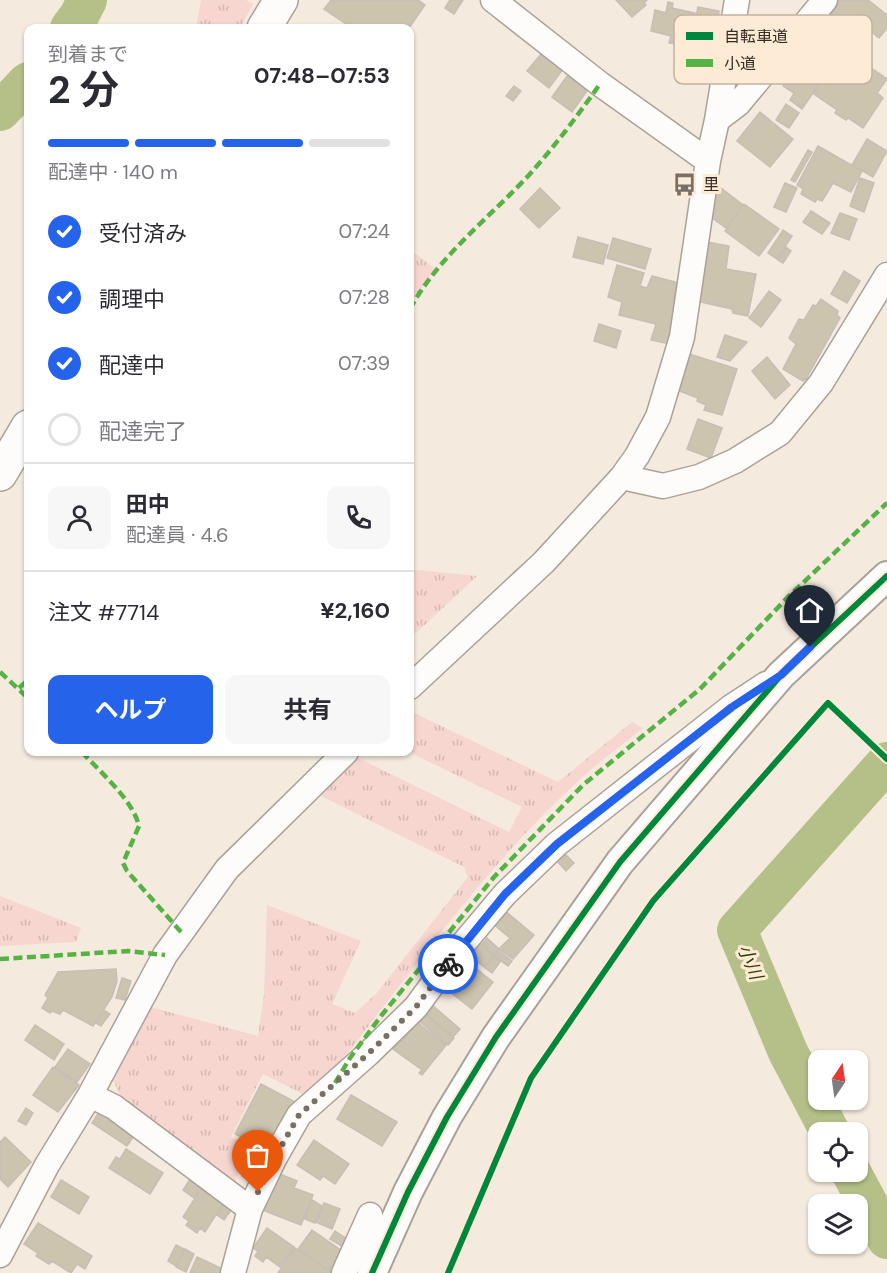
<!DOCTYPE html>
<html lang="ja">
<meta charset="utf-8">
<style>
:root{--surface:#fff;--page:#f7f7f7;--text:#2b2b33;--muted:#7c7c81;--line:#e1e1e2;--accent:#2563eb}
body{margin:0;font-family:"DM Sans","Noto Sans JP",sans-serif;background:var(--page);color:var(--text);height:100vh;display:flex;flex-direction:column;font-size:22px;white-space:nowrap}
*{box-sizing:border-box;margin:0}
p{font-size:20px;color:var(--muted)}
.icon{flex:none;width:33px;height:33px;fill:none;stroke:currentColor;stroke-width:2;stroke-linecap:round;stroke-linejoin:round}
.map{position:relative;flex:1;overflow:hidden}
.side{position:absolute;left:24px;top:24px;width:390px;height:732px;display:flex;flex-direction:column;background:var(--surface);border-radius:12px;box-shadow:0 2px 4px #0004}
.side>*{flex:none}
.needle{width:39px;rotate:13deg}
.fabs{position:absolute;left:808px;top:1050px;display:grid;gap:12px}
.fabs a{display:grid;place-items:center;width:60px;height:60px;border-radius:12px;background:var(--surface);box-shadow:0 2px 4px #0004;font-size:30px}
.pin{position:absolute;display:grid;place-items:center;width:51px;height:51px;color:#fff;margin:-62px -26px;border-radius:50% 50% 50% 0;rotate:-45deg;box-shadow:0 0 6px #0007}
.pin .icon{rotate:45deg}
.courier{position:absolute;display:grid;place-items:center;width:60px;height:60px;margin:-30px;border:4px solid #2563eb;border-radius:50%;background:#fff;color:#222;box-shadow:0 2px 8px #0007}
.headline em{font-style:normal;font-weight:700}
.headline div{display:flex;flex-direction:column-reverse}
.headline{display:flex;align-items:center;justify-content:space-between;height:102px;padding:0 24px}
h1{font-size:39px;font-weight:700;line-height:45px}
.bar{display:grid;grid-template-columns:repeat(4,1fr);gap:9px 6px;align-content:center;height:72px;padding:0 24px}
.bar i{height:8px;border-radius:4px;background:var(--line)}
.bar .on{background:var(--accent)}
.bar p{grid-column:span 4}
.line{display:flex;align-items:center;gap:15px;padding:0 24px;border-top:2px solid var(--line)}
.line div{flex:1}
.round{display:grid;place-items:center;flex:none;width:63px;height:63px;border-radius:12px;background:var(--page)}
ol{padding:0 24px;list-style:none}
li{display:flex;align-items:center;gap:18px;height:66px}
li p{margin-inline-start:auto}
li .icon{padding:6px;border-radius:50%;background:var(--accent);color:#fff;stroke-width:4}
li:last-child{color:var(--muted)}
li i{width:33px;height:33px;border:3px solid var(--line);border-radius:50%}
.cta{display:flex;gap:12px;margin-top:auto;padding:12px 24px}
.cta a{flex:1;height:69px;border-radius:12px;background:var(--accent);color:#fff;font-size:24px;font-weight:700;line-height:69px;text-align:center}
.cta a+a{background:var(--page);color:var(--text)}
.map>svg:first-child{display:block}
</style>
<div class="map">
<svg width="887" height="1273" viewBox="0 0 887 1273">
<defs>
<pattern id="grass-tufts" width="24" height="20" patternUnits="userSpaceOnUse" patternTransform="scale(1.5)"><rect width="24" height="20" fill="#f6d6cf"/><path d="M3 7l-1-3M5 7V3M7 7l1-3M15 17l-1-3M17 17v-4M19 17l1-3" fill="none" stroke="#d4b8b2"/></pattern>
</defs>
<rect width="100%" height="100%" fill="#f5eade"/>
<path fill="url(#grass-tufts)" d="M201 0H246L253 4 240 28H196Z
M410 249 435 269 414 298 410 295Z
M410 569 477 576 416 633 410 632Z
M410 711 558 782 632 722 643 728C621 746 597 763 576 783 482 870 408 976 330 1076L309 1097 263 1074 231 1137 251 1148 233 1185 123 1102 111 1076 147 1006 258 1036 264 995 267 905 361 941 332 1004 355 1013 376 994 468 877 464 867 321 796 358 758 509 832 522 807 409 752Z
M0 896 81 928 76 942 0 946Z"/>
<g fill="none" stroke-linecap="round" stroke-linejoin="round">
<path stroke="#b5c088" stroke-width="40" d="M70 28 79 16 87 0
M0 111 28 82
M830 1132 788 1052 737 930 887 762
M851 1172 887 1239"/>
</g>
<path fill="#ccc4af" stroke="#c5bfb5" stroke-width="1.5" d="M331 0H418L425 5 409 28H352L324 9Z
M450 0H463L454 14 445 8Z
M616 0H647L644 3 646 5 632 17Z
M833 0H868L887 15V28L879 38 862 24 857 30 859 32 846 47 829 34 838 24 823 12Z
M668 2 673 3 672 8 695 13 689 40 684 38 682 45 669 43 671 36 651 31 655 10 666 13Z
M698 7 719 11 718 19 724 20 718 53 690 48Z
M824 14 834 22 826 31 816 23Z
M805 34 820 44 811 58 815 61 824 48 837 58 802 109 790 100 794 93 783 86 785 81 772 72Z
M845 50 887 79 877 93 883 98 863 128 848 118 846 120 835 113 837 110 814 94Z
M542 53 563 69 549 88 527 71Z
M567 76 587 91 572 112 552 97Z
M514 86 521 91 513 101 506 96Z
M786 104 799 113 789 128 776 120Z
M760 112 793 139 770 167 737 141Z
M867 139 887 151 873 177 852 165Z
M818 146 862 171 851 192 833 183 822 201 817 199 815 202 801 194 803 189 797 185Z
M808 150 812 152 795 182 791 180Z
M860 178 874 183 864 212 850 206Z
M785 183 797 188 786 212 774 207Z
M540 188 560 208 539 228 520 209Z
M721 188 743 205 726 228 711 217 716 210 709 204Z
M744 204 779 229 759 256 725 231Z
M811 211 830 223 822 234 803 222Z
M840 213 857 219 849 240 831 233Z
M783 230 792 236 777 259 768 253Z
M578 237 608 245 603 264 573 257Z
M613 238 651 249 645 269 607 258Z
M707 242 729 246 726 269 756 274 748 316 733 313 732 309 696 301Z
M786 247 791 251 783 263 778 260Z
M617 265 644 273 640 286 647 288 652 276 679 283 677 289 679 292 670 344 651 340 656 324 619 315 622 302 608 297Z
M844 271 860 281 847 303 831 294Z
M769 291 781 300 761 327 749 318Z
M821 299 838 311 837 315 840 318 806 379 803 381 783 369 796 344 789 338 799 319 804 320 813 305 816 306Z
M599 324 621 331 616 348 594 341Z
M725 335 747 342 730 361 717 357Z
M686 353 737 369 722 415 704 410 706 405 697 401 698 398 674 389Z
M767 357 790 385 775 399 752 371Z
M698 419 722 428 711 458 687 449Z
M564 853 574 863 566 871 556 860Z
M504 910 534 935 513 959 499 949 510 938 493 924Z
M487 938 499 949 494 955 482 944Z
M478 942 494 956 484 967 468 954Z
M499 951 512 961 508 966 494 956Z
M494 957 500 962 492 973 485 968Z
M468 962 493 982 472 1009 446 989Z
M116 969 117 981 112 997 93 1026 63 1010 60 1014 52 1011 50 1013 42 1008 48 998 45 995 58 972Z
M122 978 131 981 125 1000 116 998Z
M432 1005 460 1029 453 1037 425 1013Z
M104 1010 110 1014 101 1026 96 1023Z
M425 1014 454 1038 448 1045 419 1021Z
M417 1022 446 1045 422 1075 419 1073 422 1070 393 1049 400 1040 402 1041Z
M35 1025 64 1044 54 1060 25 1040Z
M68 1049 90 1064 77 1082 55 1067Z
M53 1067 79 1085 58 1112 33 1095Z
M261 1084 301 1105 260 1185 242 1176 248 1166 256 1169 266 1149 235 1134Z
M351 1095 397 1122 382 1146 337 1119Z
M26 1108 33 1113 26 1125 18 1121Z
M101 1109 136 1133 127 1146 92 1123Z
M5 1137 31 1162 8 1187 0 1179V1142Z
M314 1140 349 1164 335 1184 323 1176 320 1180 297 1165Z
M126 1149 163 1173 150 1194 109 1168 116 1157 120 1159Z
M275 1172 297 1181 294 1188 313 1195 301 1225 260 1209Z
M192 1176 204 1184 194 1198 183 1190Z
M61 1180 89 1197 79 1214 51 1197Z
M204 1184 226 1199 205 1232 200 1228 197 1233 186 1225 189 1221 183 1217Z
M312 1200 322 1206 315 1223 305 1219Z
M226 1201 234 1206 224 1220 217 1215Z
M324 1203 340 1209 332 1229 316 1222Z
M38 1223 92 1256 85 1269 77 1264 71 1273 52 1261 49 1264 36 1256 38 1253 24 1244Z
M267 1228 294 1247 280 1267 266 1257 263 1262 255 1256 258 1251 253 1248Z
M312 1230 345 1253 331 1272 298 1249Z
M335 1231 347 1239 343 1247 330 1239Z
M176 1245 184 1249 176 1266 168 1261Z
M295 1248 332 1273H278Z
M185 1249 194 1254 186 1272 176 1267Z
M197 1257 227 1271 226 1273H190Z"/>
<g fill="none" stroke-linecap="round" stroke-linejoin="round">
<defs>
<path id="minor" d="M493 0 600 84 708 161
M717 120 738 104 825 0
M622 477 663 486 699 477 735 461 780 433 821 383 887 275
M410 687 544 562 622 477 637 456 658 417 682 337 708 161 717 120 737 0
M90 1095 114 1107 250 1209
M0 1255 47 1165 90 1095 165 955 227 869 346 752
M233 1273 250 1209 274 1159 299 1115 368 1054 416 1007 457 951 505 894 557 844 731 707 766 684
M344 1273 370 1215"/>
<path id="tertiary" d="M372 1273 408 1192 447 1117 496 1037 620 862 781 675 887 576"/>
<path id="primary" d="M264 28 281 0
M0 474 28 427"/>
</defs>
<use href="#minor" stroke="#aaa299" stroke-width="27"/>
<use href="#tertiary" stroke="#aaa299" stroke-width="32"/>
<use href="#primary" stroke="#aaa299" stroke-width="36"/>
<use href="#minor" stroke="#fefcfa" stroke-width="24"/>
<use href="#tertiary" stroke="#fefcfa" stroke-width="28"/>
<use href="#primary" stroke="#fefcfa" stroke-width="33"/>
<path stroke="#56b245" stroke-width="4.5" stroke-dasharray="9 4.5" stroke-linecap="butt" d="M410 309C438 257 489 218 529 175 555 146 578 115 600 84
M0 672 28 698
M19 688 28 680
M82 752C100 772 133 800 139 826L123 863 127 871 182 933
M0 959 128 951 165 955
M335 1083 350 1058 381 1016 494 877 583 785 700 689 788 597 887 503"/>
<defs>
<path id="cycleway" d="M372 1273 408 1192 447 1117 496 1037 620 862 781 675 887 576
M448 1273 531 1078 653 901 828 703 887 759"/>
</defs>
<use href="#cycleway" stroke="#feebd5" stroke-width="10"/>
<use href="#cycleway" stroke="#00873e" stroke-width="6"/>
</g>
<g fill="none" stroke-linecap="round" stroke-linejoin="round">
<path stroke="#786f66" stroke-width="6" stroke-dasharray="0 10.8" d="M258 1192 274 1159 299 1115 368 1054 416 1007 448 964"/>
<path stroke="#2563eb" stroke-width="8" d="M448 964 505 894 557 844 732 707 781 675 810 647"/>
</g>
<defs>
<symbol id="bus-bare" viewBox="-9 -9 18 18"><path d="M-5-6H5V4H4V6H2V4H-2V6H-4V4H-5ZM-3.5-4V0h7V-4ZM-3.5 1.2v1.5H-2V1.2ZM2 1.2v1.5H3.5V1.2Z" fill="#786f66" stroke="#feebd5" stroke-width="2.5" paint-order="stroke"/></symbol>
</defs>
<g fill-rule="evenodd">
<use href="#bus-bare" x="668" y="168" width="33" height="33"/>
</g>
<g text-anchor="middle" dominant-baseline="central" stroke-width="6" stroke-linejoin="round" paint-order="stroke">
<g font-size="16" fill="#342d25" stroke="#feebd5" text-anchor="start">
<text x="703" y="184">里</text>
</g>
<g font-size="18" font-style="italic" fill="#333f04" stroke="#feebd5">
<text transform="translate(750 962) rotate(67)">小川</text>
</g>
</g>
<rect x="674" y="15" width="198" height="69" rx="9" fill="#feebd5" stroke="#c1b2a0" stroke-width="1.5"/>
<rect x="686" y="32" width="27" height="8" fill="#00873e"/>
<rect x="686" y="59" width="27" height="8" fill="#56b245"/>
<g font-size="16" fill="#342d25">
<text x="724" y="42">自転車道</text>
<text x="724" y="69">小道</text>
</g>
</svg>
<div class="fabs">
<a><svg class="needle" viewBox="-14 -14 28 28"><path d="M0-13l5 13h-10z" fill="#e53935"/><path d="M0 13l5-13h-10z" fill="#7c7c81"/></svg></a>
<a><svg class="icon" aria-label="locate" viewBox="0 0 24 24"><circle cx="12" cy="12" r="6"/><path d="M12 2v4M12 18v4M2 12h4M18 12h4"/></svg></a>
<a><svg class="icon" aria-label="layers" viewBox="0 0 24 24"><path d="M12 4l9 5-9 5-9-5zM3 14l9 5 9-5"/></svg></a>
</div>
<div class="pin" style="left:258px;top:1192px;background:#ea580c"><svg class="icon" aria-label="bag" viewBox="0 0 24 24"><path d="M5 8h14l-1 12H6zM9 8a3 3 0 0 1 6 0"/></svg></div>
<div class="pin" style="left:810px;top:647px;background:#1f2937"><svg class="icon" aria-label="home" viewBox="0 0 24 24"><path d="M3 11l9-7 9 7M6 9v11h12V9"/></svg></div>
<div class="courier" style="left:448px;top:964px"><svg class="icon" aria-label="bike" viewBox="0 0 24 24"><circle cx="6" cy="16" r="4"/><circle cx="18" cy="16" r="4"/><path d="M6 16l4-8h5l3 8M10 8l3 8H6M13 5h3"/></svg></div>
<section class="side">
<div class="headline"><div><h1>2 分</h1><p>到着まで</p></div><em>07:48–07:53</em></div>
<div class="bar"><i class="on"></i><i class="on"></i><i class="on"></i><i></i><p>配達中 · 140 m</p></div>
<ol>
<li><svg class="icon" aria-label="check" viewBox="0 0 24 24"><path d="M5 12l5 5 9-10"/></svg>受付済み<p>07:24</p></li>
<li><svg class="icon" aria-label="check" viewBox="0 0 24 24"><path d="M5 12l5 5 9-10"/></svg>調理中<p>07:28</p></li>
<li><svg class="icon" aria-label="check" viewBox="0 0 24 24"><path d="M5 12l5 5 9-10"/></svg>配達中<p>07:39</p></li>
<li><i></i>配達完了</li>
</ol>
<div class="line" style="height:108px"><a class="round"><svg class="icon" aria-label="person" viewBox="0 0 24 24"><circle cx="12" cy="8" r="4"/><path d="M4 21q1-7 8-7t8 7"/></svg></a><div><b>田中</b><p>配達員 · 4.6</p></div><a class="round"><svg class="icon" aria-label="phone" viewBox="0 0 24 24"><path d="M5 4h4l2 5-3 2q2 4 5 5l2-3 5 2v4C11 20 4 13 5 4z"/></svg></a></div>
<div class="line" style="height:78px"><div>注文 #7714</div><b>¥2,160</b></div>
<div class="cta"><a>ヘルプ</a><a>共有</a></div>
</section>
</div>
